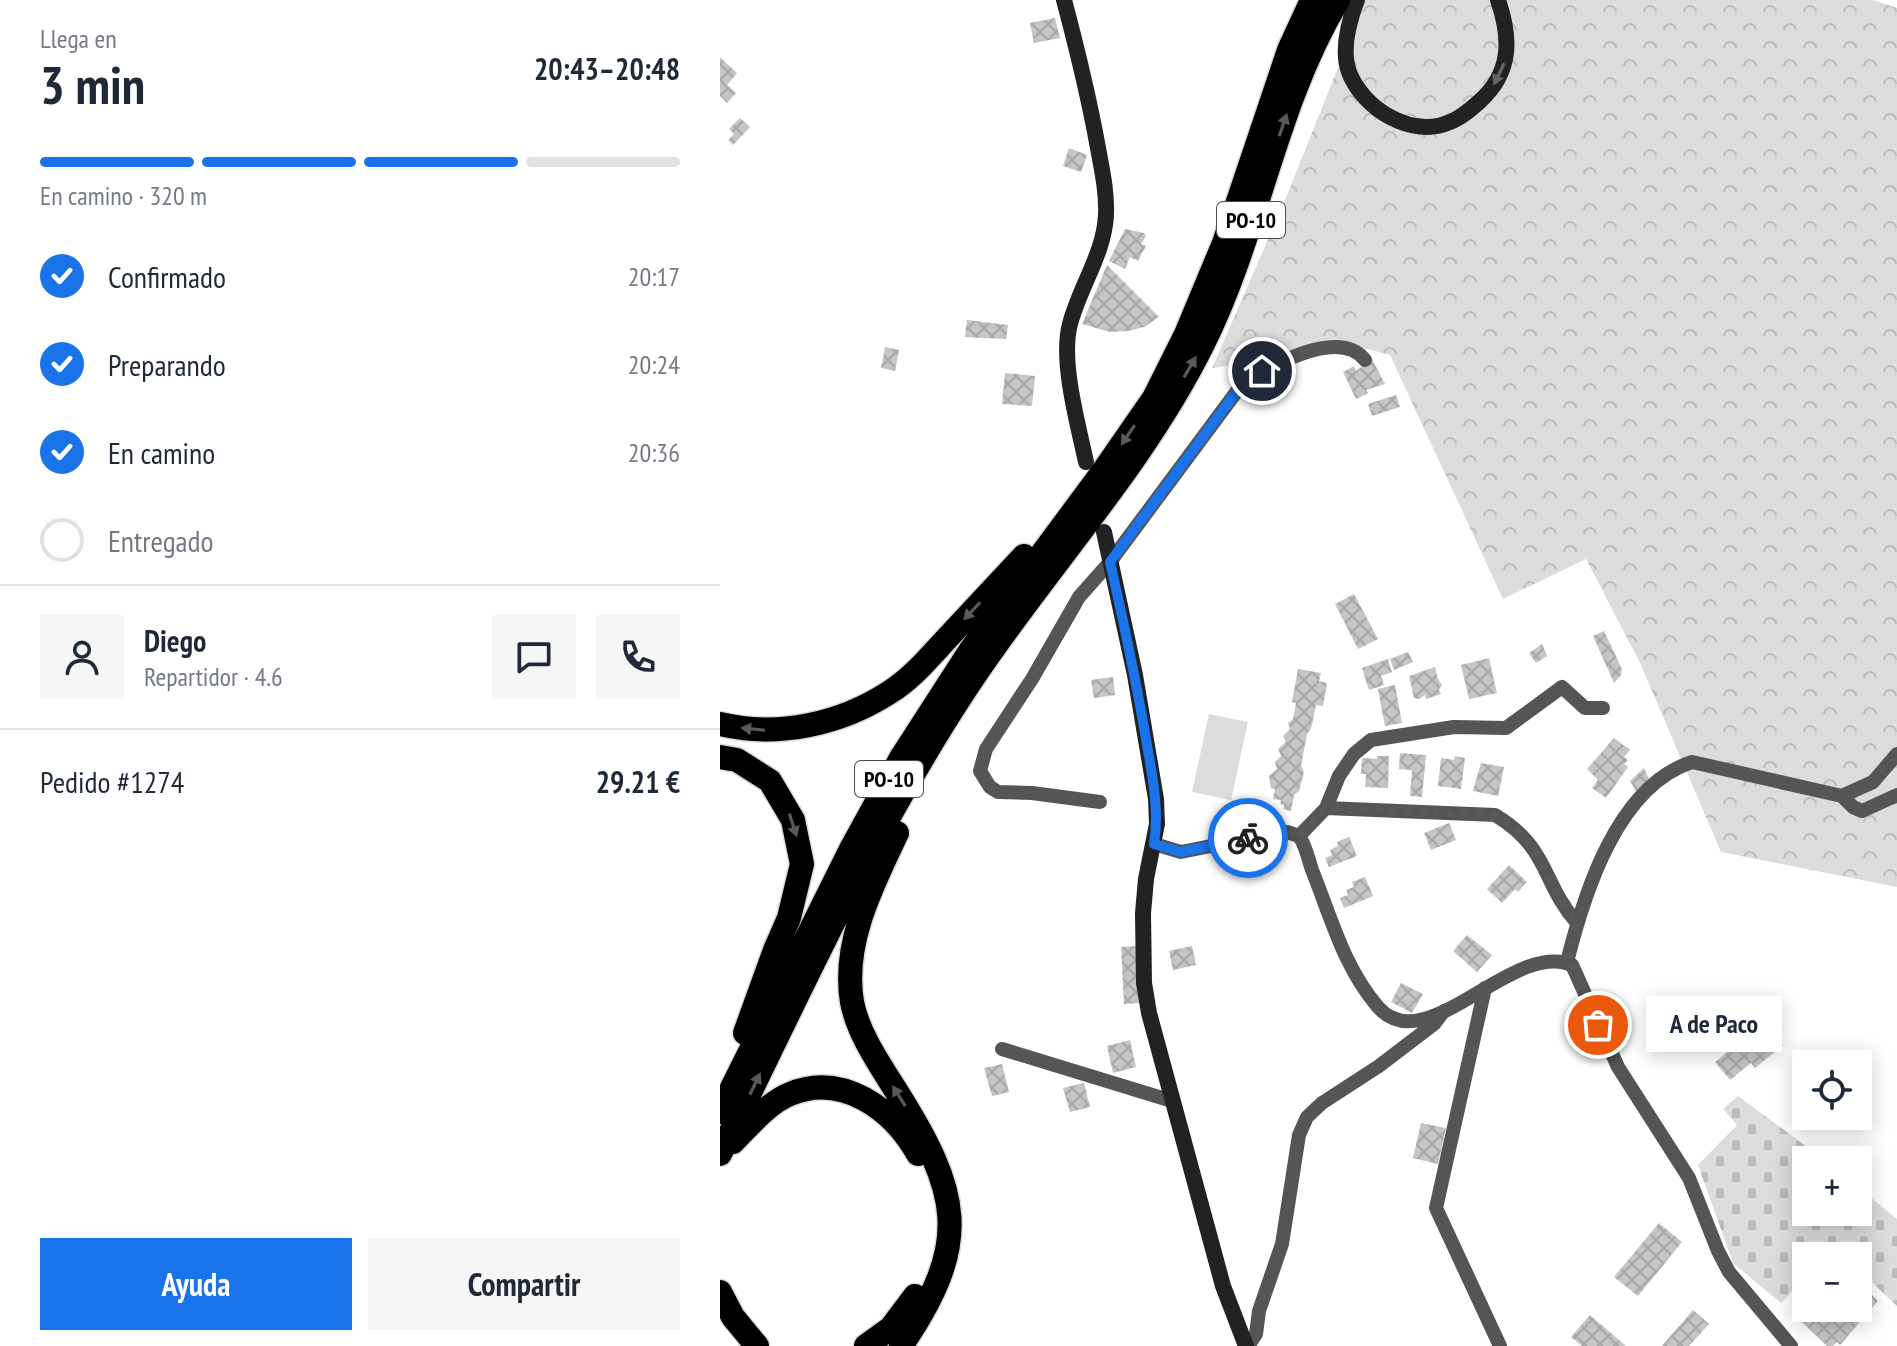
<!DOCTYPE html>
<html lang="es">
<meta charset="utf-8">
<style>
:root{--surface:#fff;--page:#f6f6f7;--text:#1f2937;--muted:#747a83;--line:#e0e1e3;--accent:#1a73e8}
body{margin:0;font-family:"PT Sans Narrow",sans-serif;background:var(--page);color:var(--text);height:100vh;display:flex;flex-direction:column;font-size:30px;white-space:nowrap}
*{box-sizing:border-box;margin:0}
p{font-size:26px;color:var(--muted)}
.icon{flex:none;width:44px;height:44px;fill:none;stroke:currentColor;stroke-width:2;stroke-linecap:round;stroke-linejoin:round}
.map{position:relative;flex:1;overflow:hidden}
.details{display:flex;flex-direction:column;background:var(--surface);width:720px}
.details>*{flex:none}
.tools{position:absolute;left:1072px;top:1050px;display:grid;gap:16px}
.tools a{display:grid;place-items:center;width:80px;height:80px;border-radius:0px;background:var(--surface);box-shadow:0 4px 20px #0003;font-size:40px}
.pin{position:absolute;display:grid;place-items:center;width:68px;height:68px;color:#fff;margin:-34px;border:4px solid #fff;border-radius:50%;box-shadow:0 2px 8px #0007}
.courier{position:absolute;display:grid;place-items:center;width:80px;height:80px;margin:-40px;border:6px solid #1a73e8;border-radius:50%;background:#fff;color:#222;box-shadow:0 2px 10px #0007}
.bubble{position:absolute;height:56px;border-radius:0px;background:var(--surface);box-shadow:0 4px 20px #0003;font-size:26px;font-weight:700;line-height:56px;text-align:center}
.headline em{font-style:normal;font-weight:700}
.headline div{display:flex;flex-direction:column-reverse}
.headline{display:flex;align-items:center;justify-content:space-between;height:136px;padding:0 40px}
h1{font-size:52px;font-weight:700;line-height:60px}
.bar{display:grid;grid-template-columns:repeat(4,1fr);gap:12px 8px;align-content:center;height:96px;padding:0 40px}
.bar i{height:10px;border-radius:6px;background:var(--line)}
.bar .selected{background:var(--accent)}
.bar p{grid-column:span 4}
.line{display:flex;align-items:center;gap:20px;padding:0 40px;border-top:2px solid var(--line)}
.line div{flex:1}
.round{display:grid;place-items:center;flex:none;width:84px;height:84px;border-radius:0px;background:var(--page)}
ol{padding:0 40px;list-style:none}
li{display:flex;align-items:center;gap:24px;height:88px}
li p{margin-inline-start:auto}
li .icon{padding:8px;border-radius:50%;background:var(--accent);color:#fff;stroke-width:4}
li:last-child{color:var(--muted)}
li i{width:44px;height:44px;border:4px solid var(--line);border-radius:50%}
.action{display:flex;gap:16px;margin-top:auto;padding:16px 40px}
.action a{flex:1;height:92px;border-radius:0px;background:var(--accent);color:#fff;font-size:32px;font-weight:700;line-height:92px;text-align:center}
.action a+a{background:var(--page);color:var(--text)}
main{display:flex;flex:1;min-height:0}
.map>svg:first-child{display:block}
</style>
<main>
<section class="details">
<div class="headline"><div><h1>3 min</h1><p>Llega en</p></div><em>20:43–20:48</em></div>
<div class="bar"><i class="selected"></i><i class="selected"></i><i class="selected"></i><i></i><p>En camino · 320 m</p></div>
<ol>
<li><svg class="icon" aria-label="check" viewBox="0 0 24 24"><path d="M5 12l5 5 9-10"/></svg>Confirmado<p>20:17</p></li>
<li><svg class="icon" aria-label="check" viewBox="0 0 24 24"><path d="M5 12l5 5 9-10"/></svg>Preparando<p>20:24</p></li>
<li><svg class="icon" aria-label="check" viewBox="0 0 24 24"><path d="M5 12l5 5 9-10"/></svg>En camino<p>20:36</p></li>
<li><i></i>Entregado</li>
</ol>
<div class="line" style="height:144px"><a class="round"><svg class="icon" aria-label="person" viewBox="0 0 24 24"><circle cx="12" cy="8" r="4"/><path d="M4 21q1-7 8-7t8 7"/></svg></a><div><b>Diego</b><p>Repartidor · 4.6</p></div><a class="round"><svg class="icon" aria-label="chat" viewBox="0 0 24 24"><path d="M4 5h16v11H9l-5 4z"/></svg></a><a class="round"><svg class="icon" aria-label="phone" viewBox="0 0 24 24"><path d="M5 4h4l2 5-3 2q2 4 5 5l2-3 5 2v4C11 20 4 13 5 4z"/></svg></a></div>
<div class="line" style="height:104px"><div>Pedido #1274</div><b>29.21 €</b></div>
<div class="action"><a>Ayuda</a><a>Compartir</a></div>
</section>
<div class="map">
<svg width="1177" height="1346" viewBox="0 0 1177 1346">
<defs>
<pattern id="forest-crowns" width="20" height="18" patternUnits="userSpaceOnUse" patternTransform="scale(2)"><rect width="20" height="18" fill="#dcdcdc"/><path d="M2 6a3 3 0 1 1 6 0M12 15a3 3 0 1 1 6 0" fill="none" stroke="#bbb"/></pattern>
<pattern id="cemetery-stones" width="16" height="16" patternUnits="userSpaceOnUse" patternTransform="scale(2)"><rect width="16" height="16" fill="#dcdcdc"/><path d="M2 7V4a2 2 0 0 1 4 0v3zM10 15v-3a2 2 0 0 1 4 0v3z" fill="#bbb"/></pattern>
<pattern id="building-cross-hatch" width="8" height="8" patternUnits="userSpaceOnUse" patternTransform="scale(2)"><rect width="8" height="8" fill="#c4c4c4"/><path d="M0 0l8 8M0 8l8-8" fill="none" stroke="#a7a7a7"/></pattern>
</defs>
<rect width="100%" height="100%" fill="#fff"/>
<path fill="url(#forest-crowns)" d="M645 0H1153L1177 8V887L1001 852 920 663 866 559 783 599 670 355 612 340 558 358 492 368 563 205Z"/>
<path fill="url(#cemetery-stones)" d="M1018 1096 1105 1160H1086V1212H1138V1187L1177 1219V1306L1138 1269V1256H1122L1114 1249 1107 1256H1086V1277L1061 1303 1013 1263 978 1165 1017 1125 1003 1109Z"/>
<path fill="#dcdcdc" d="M489 714 528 722 511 800 472 792Z"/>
<path fill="url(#building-cross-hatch)" d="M335 18 340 38 314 43 310 23Z
M0 57 17 73 7 85 16 93 7 103 0 96Z
M20 118 30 127 13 145 8 140 14 134 9 129Z
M349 148 367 155 361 172 343 166Z
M405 229 424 233 426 236 421 244 426 246 418 261 410 257 405 269 389 261Z
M387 265 439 317 424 327 408 331 390 332 362 324Z
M247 320 288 325 286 339 245 337Z
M165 347 179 350 175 371 161 368Z
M652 359 665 384 646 390 648 393 636 399 623 372 634 366 636 371Z
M285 373 315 376 312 406 282 404Z
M676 395 680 407 652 416 648 404Z
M634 594 658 639 638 649 615 604Z
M884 631 902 669 901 675 894 683 873 636Z
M822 644 827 656 816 663 809 653Z
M688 652 693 662 674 670 670 659Z
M769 658 777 693 749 699 741 665Z
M668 659 672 672 661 676 664 685 649 690 642 668Z
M715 667 718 679 722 685 719 689 721 694 706 699 705 695 699 699 694 698 689 676Z
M578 669 601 673 599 681 607 683 603 706 596 705 591 729 587 734 581 766 584 772 579 791 574 795 571 811 563 809 564 805 560 804 561 800 553 799 555 789 551 788 549 776 557 769 555 762 561 756 558 749 566 742 563 736 570 729 568 723 573 719 576 703 572 702Z
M393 677 395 695 374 698 371 680Z
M675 685 682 723 665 726 658 689Z
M894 738 910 750 904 757 908 760 904 764 908 767 886 798 872 788 878 780 867 769Z
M680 753 706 755 702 797 690 796 692 770 679 769Z
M657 756H669L668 788 645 787 646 774H641L642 758 657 759Z
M735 756 745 758 741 789 718 786 721 758 734 760Z
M761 763 784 767 778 796 753 791Z
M924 768 930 781 917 793 910 781Z
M729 823 736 840 711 850 704 833Z
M629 837 637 856 609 867 605 858 612 855 610 850 618 846 617 842Z
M789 865 807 882 798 892 795 889 782 903 767 889Z
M645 877 653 896 624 908 620 898 628 895 626 890 634 887 632 882Z
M747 935 772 955 757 972 733 951Z
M417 946 420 1003 404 1004 401 947Z
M472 946 476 965 453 970 449 951Z
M681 983 703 994 692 1013 671 1002Z
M1038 1016 1063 1045 1035 1068 1031 1063 1010 1080 995 1062 1016 1045 1011 1039Z
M410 1040 416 1067 393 1073 387 1046Z
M282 1064 289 1092 272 1096 264 1068Z
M364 1083 370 1107 350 1112 343 1088Z
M701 1123 726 1128 718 1164 693 1158Z
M939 1223 962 1242 918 1296 894 1277Z
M1138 1281 1158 1301 1120 1345 1117 1342 1113 1346H1107L1079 1319 1090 1308H1138Z
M973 1310 989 1324 969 1346H942Z
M870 1315 906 1346H862L851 1337Z"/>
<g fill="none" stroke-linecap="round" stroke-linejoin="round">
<defs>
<path id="highway" d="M0 724C58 738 121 724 170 692 194 677 213 653 232 633 256 607 280 582 304 556
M0 757 17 760 50 781 73 820 82 864 69 918 55 950 25 1033
M177 833C153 884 122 942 132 1002 138 1033 158 1062 175 1089 240 1192 253 1241 181 1346
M0 1112 131 849 181 758 250 651 382 473 434 398 466 334 504 243 569 50 592 0
M13 1142C30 1125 48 1103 70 1094 122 1072 173 1109 198 1154
M0 1154C78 996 150 834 247 687 323 571 421 469 483 344 538 234 554 106 618 0
M0 1292 13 1317 37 1346
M146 1346 171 1328 195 1296"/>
</defs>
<use href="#highway" stroke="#dbdbdb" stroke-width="27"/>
<path stroke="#555" stroke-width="14" d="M1122 796 1133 807 1142 811 1177 795
M380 802 312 793 278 792 270 787 260 771 266 749 312 679 359 597 390 562 526 379C555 365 620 327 645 360
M606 808 775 815C830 848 821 882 857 923
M579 836 606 808 619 776 634 754 651 740 734 727 786 728 842 687 865 708H883
M434 844 461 852 560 832H567L579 836C586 846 588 858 592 870 611 917 624 968 658 1007 706 1062 793 939 852 965L898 1067 969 1178 998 1251 1009 1272 1071 1346
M847 962C864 894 897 786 972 762L1122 796 1153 782 1177 754
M765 988 716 1208 780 1346
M282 1049 452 1101
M528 1346 536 1334 539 1311 562 1244 579 1135 587 1117 602 1103 659 1066 714 1024 724 1011"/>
<path stroke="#222" stroke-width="16" d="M344 0C357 49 369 98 378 148 382 170 387 192 386 215 384 254 360 286 350 324 340 361 358 424 366 462
M637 0C629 21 621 50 629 72 643 109 692 139 730 122 741 118 751 109 760 101 792 72 791 38 778 0
M384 532 415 675 436 799 437 824 426 879 423 913 424 983 429 1013 503 1286 526 1346"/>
<use href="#highway" stroke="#000" stroke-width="24"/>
</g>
<defs><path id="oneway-solid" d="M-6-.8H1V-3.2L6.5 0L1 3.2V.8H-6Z" transform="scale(2)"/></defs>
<use fill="#646464" href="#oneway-solid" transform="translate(779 74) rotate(116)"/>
<g fill="#595959">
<use href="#oneway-solid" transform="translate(563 125) rotate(-71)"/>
<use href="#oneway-solid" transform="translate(470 367) rotate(-60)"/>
<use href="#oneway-solid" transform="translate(408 435) rotate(124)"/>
<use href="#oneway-solid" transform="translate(252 611) rotate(133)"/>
<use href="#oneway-solid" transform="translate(33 729) rotate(-174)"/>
<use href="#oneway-solid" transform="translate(73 825) rotate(72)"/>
<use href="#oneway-solid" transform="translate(35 1084) rotate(-64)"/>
<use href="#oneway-solid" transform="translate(179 1096) rotate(-122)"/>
</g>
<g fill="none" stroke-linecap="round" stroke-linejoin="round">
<path stroke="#595959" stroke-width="8" stroke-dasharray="0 14.4" d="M528 838 567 832 579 836 606 808 775 815C830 847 821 882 857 923L847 962 856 970 878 1025"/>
<path stroke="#1a73e8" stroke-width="10" d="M528 838 461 852 434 844C440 807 431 770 425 733 415 676 403 619 390 562L526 379 542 371"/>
</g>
<g text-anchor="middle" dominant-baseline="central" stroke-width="6" stroke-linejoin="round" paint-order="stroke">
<g fill="#fff" stroke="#4c4c4c" stroke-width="2">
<rect x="497" y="202" width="68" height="36" rx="6"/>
<rect x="135" y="761" width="68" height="36" rx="6"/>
</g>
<g font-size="22" font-weight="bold" fill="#000">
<text x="531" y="220">PO-10</text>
<text x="169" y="779">PO-10</text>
</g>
</g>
</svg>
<div class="tools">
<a><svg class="icon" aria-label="locate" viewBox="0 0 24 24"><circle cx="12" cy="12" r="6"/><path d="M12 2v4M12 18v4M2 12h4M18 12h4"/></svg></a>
<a>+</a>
<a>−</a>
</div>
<div class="pin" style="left:878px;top:1025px;background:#ea580c"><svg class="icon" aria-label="bag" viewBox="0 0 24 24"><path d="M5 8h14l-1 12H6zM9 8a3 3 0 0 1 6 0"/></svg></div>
<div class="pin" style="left:542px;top:371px;background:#1f2937"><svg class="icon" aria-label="home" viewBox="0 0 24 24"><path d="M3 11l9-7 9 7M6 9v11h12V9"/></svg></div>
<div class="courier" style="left:528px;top:838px"><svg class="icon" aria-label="bike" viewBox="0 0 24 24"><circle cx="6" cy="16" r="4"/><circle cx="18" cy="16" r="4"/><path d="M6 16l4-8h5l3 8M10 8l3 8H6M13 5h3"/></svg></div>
<div class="bubble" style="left:926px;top:996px;width:136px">A de Paco</div>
</div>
</main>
